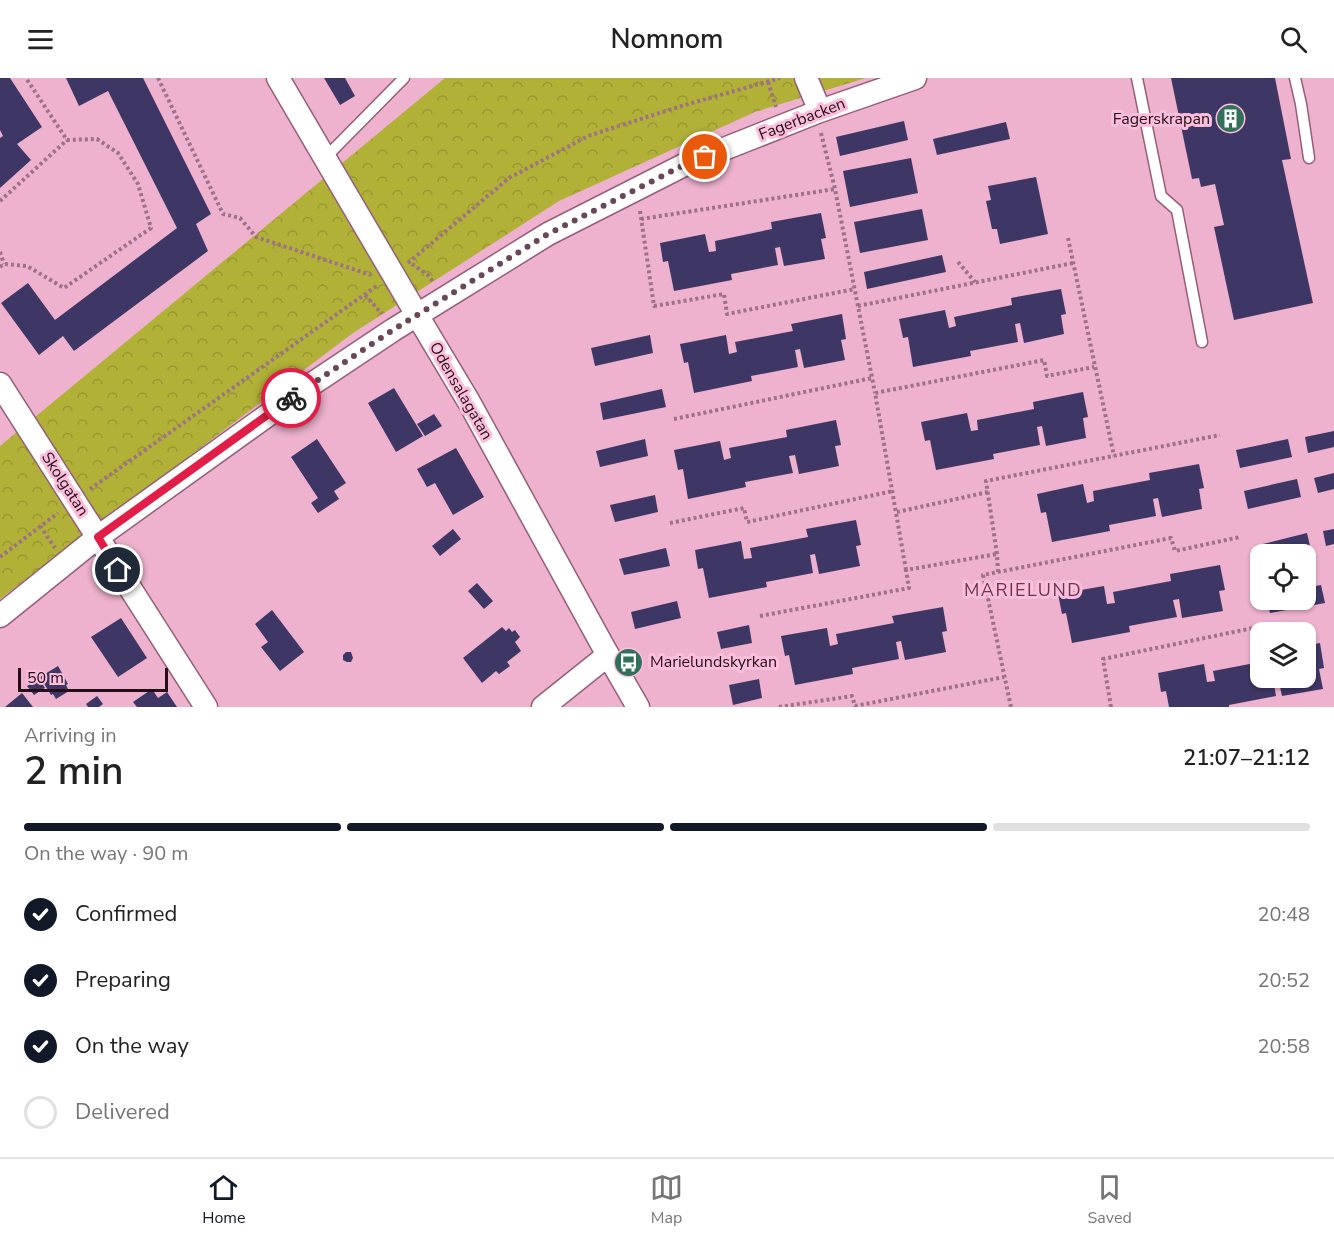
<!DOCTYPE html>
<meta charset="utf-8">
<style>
:root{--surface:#fff;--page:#f2f2f2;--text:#222;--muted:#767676;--line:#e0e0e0;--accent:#111827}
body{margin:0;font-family:"Nunito Sans",sans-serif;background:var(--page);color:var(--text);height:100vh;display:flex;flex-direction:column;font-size:22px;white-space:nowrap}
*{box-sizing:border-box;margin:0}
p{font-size:20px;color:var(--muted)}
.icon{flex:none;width:33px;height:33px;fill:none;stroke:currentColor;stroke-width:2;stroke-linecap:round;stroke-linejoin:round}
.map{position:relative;height:629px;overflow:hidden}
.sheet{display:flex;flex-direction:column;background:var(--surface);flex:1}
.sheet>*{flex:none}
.tools{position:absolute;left:1250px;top:466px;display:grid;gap:12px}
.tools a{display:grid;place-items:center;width:66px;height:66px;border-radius:12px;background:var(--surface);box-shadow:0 2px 4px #0004;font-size:30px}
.scale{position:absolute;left:18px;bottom:15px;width:150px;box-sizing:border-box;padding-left:6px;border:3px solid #220d18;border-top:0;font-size:16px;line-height:21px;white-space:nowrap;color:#220d18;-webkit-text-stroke:4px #fcbedb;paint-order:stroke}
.pin{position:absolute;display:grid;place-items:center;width:51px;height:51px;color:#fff;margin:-26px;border:3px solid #fff;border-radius:50%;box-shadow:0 2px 6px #0007}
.courier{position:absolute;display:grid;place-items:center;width:60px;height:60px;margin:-30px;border:4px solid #e11d48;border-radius:50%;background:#fff;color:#222;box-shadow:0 2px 8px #0007}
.summary em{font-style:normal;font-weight:600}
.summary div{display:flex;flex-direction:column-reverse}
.summary{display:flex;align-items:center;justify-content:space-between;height:102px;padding:0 24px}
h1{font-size:39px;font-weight:600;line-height:45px}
.bar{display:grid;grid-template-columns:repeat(4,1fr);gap:9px 6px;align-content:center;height:72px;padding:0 24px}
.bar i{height:8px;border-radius:4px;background:var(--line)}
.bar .current{background:var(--accent)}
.bar p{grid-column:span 4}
ol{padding:0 24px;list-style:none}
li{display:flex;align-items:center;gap:18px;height:66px}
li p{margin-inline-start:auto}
li .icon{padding:6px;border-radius:50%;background:var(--accent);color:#fff;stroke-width:4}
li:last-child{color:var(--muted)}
li i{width:33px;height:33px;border:3px solid var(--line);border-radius:50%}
header{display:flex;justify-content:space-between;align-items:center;height:78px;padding:0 24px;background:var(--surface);font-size:27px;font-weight:600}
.menu{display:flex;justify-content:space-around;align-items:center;height:84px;border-top:2px solid var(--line);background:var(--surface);font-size:16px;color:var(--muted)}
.menu a{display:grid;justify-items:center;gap:3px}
.menu .current{color:var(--accent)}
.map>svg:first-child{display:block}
</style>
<header><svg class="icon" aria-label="menu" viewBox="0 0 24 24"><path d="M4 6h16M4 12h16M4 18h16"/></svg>Nomnom<svg class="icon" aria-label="search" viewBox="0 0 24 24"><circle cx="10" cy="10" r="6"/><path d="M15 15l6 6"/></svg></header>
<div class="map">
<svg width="1334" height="629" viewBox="0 0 1334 629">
<defs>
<pattern id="park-crowns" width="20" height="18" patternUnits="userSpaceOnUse" patternTransform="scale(1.5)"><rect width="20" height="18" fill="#b1b138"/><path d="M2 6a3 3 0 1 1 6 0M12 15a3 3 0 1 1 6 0" fill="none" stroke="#989731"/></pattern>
</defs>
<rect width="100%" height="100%" fill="#eeb2ce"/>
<path fill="url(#park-crowns)" d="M445 0H866L755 34 559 123 353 255 0 521V368Z"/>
<path fill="#3e3665" d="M0 0H10L42 49 17 66 31 82 0 110V60L3 58 0 52Z
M66 0H143L211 136 196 146 208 173 74 273 63 258 39 277 1 225 28 205 55 242 177 150 108 13 79 28Z
M324 0H345L355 18 340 27Z
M1171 0H1275L1291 81 1282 82 1313 225 1234 242 1214 149 1224 147 1215 106 1201 109 1199 100 1192 101Z
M904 43 908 62 840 78 836 59Z
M1006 44 1010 61 937 77 933 61Z
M911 80 918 115 850 129 843 93Z
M1036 99 1048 156 1000 166 997 151H992L986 123 991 122 988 108Z
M922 131 928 162 860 175 854 144Z
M821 135 826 160 821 161 825 181 784 188 780 169 775 170 778 187 731 196 732 202 674 213 668 183 663 184 660 165 705 156 709 174 716 173 715 163 772 151 771 144Z
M942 177 946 194 867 211 864 194Z
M1061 211 1066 236 1061 237 1064 256 1024 265 1020 245 1015 246 1018 264 970 273 971 278 913 289 908 259 903 260 899 241 945 232 949 250 956 248 954 239 1012 227 1011 220Z
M842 236 846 261 841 262 845 282 804 290 800 271 795 272 798 289 751 298 752 303 694 315 688 284 684 285 680 266 726 257 729 276 737 274 735 264 793 253 791 246Z
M650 257 653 275 595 288 591 270Z
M394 310 423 358 396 374 368 325Z
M662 311 666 329 603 342 600 325Z
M1083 314 1088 339 1083 340 1086 360 1046 368 1042 348 1037 349 1040 367 993 376 994 381 936 392 930 362 925 363 921 344 967 335 971 353 978 352 977 342 1034 331 1033 324Z
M434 336 442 348 425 358 417 346Z
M836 342 841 367 835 368 839 388 799 396 795 377 789 378 793 395 745 404 746 409 688 421 683 391 678 392 674 372 720 363 724 382 731 380 729 370 787 359 786 352Z
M1334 353V369L1308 375 1305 359Z
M317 361 346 405 334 413 339 421 318 435 311 425 318 420 291 379Z
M645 361 648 378 600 389 596 373Z
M1288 361 1292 379 1240 390 1236 372Z
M456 370 484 419 453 437 435 405 427 409 417 391Z
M1199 386 1204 410 1199 411 1202 431 1162 439 1158 420 1153 421 1156 438 1109 447 1110 453 1052 464 1046 434 1041 435 1037 416 1083 406 1087 425 1094 423 1093 413 1150 402 1149 395Z
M1334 395V411L1318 415 1314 400Z
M1297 401 1301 419 1248 431 1244 413Z
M655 417 658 434 615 444 610 427Z
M856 442 861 467 856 468 860 488 819 496 815 476 810 477 813 495 766 504 767 509 709 520 703 490 698 491 695 472 741 463 744 481 752 480 750 470 808 459 806 451Z
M453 451 461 461 440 478 432 468Z
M1334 451V466L1326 468 1323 453Z
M1307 455 1311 472 1287 477H1260L1259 485 1255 468Z
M666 470 670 488 624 497 619 481Z
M1220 487 1225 512 1219 513 1223 533 1182 540 1179 521 1173 522 1177 539 1129 548 1130 554 1072 565 1066 535 1062 536 1058 516 1104 508 1107 526 1115 525 1113 514 1171 503 1170 496Z
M477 505 493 523 484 531 468 513Z
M1321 507 1325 525 1270 535 1267 522H1305V510Z
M677 523 681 540 635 551 631 534Z
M943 529 947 553 942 554 946 574 905 582 901 563 896 564 899 581 852 590 853 596 795 607 789 577 785 578 781 558 827 550 830 568 838 566 836 556 894 545 892 538Z
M272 532 304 574 280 593 261 569 268 564 255 546Z
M121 540 147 580 118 599 91 559Z
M749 547 752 565 721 571 717 554Z
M502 549 506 553 509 550 512 554 515 552 520 559 515 564 521 573 507 584 510 588 499 596 496 593 482 605 463 580Z
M1320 565 1324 590 1319 591 1323 611 1282 618 1278 600H1305V568Z
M346 574H351L353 580 351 584H347L343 582V577Z
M1260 584V600H1273L1276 618 1229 627V629H1169L1166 613 1161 614 1158 595 1204 586 1207 604 1215 603 1213 593Z
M58 588 68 606 66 607 69 613 56 621 53 616 51 617 40 599Z
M39 601 45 610 34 617 27 608Z
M759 601 762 620 733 627 729 607Z
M152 611 158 620 167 614 177 629H137L133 624Z
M22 615 33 629H5Z
M97 618 103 626 99 629H88L86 626Z"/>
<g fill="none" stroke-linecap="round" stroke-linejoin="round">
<defs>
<path id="lane" d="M1137 0 1161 118 1177 132 1202 264
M1295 0 1301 26 1309 80
M325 80 404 0"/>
<path id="street" d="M278 0 417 237 469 324 604 570 638 629
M806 0 820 33
M0 306 206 629
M0 538 98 459 300 314 393 252 548 156 686 86 820 33 915 0
M543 629 608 577"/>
</defs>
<use href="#lane" stroke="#955e79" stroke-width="13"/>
<use href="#street" stroke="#955e79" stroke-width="25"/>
<path stroke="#9e7187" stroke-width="4" stroke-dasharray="3 3" stroke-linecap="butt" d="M158 0 223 136 240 140 256 159 371 197
M768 4 776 29
M821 55 835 111 875 315
M0 123 67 62
M640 133 654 228 724 216 727 236 855 211
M641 141 835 111
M1068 160 1114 378
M0 174 4 186
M958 184 975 204
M408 185 509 100 588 58 678 29 780 0
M412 186 428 197 433 204
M0 189 4 186 27 188 64 210 151 150 138 106 118 75 97 61 67 62 26 0
M365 217 382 236
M858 228 1073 185
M674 341 872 300
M90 411 378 207
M897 434 988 414
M670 445 744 430 747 444 893 413
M40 448 55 470
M0 479 58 435
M906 492 875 315 1044 282 1047 298 1094 289
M998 494 997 476 986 403 1220 357
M760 538 909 510 906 492 997 476
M779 629 852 618 855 628 1004 599
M1011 629 983 497 1171 460 1175 473 1240 459
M1111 629 1103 581 1258 549"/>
<use href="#lane" stroke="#fff" stroke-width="10"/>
<use href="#street" stroke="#fff" stroke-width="22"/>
</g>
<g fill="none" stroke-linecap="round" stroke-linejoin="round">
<path stroke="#694758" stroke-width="6" stroke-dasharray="0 10.8" d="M291 320 393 252 548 156 686 86 705 79"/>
<path stroke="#e11d48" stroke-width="8" d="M118 492 98 459 291 320"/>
</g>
<defs>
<symbol id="building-disc" viewBox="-11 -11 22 22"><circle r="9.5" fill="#33705c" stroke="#fcbedb"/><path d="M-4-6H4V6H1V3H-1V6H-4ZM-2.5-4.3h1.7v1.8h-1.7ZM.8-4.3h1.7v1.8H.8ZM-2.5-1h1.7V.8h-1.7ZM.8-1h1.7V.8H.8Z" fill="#fff"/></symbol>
<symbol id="bus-disc" viewBox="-11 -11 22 22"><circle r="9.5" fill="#33705c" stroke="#fcbedb"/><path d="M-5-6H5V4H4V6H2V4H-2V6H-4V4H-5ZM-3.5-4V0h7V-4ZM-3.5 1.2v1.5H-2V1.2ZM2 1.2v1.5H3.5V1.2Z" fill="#fff"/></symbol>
</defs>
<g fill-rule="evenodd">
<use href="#building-disc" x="1214" y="24" width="33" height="33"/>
<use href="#bus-disc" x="612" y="568" width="33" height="33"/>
</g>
<g text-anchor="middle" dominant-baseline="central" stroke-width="6" stroke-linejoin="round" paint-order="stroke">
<g font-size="16" fill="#220d18" stroke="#fcbedb">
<text transform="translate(802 41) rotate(-21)">Fagerbacken</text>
<text transform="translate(461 313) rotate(60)">Odensalagatan</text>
<text transform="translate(65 406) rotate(57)">Skolgatan</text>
</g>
<g font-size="16" fill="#220d18" stroke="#fcbedb" text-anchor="end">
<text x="1210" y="41">Fagerskrapan</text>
<text x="650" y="584" text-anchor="start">Marielundskyrkan</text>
</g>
<g font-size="18" letter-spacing="1.5" fill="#683650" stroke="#fcbedb">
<text x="1023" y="512">MARIELUND</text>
</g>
</g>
</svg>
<div class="tools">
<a><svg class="icon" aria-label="locate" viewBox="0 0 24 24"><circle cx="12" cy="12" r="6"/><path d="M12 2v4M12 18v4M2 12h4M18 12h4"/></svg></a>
<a><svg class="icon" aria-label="layers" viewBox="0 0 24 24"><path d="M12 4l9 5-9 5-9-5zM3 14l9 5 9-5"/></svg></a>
</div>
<div class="scale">50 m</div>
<div class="pin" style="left:705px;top:79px;background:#ea580c"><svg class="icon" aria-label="bag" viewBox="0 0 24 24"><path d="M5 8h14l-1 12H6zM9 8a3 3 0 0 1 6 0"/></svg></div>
<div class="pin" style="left:118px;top:492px;background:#1f2937"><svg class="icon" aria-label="home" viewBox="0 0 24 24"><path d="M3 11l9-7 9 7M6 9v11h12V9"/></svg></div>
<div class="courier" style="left:291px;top:320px"><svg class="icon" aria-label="bike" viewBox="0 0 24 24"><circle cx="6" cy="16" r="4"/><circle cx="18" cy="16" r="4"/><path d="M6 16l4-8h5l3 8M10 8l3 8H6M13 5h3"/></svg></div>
</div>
<section class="sheet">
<div class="summary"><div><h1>2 min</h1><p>Arriving in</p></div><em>21:07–21:12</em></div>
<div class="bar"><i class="current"></i><i class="current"></i><i class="current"></i><i></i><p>On the way · 90 m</p></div>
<ol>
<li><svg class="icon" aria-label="check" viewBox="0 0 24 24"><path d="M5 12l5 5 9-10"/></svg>Confirmed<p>20:48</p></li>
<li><svg class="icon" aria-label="check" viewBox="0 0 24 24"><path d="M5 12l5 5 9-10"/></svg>Preparing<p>20:52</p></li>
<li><svg class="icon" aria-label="check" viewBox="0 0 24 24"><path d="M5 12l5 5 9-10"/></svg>On the way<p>20:58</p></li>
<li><i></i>Delivered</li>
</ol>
</section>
<nav class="menu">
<a class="current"><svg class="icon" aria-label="home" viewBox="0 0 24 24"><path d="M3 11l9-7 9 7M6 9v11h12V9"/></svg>Home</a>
<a><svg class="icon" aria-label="map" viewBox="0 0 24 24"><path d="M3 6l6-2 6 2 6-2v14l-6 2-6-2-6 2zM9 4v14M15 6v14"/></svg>Map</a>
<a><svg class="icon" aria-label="saved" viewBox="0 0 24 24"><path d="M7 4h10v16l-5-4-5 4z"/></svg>Saved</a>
</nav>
